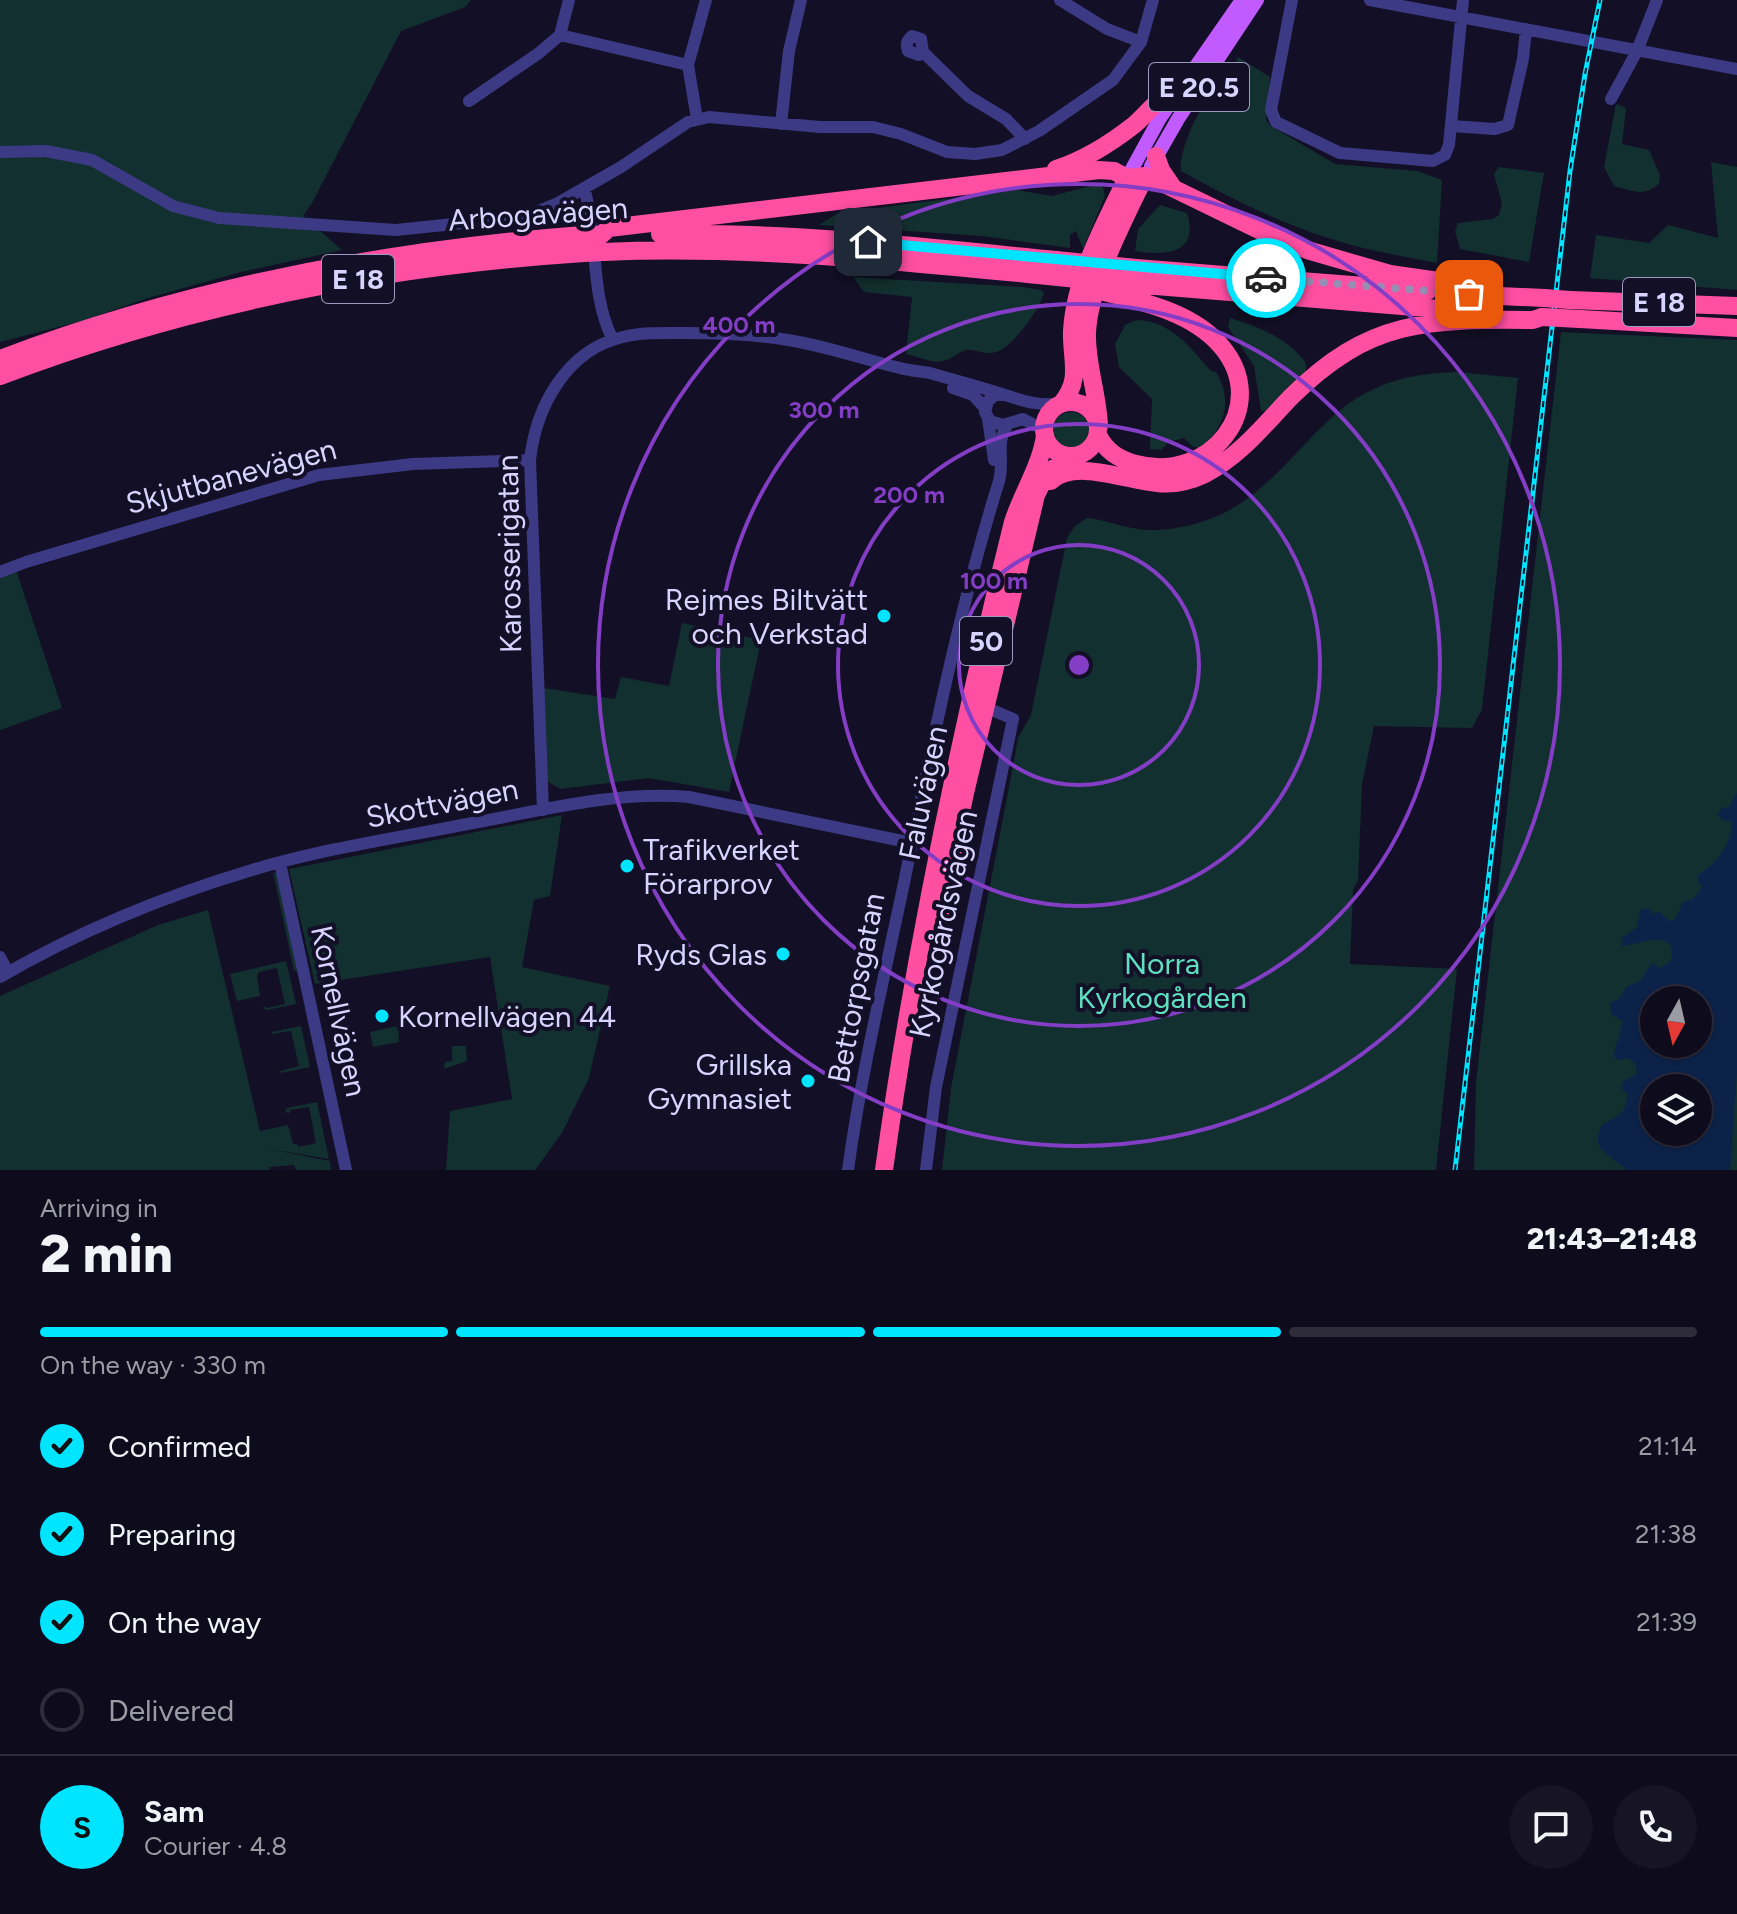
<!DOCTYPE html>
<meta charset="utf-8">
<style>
:root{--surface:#0e0b1c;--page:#171425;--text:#f1f3f6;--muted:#9b9ba3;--line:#2e2b3b;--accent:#00e5ff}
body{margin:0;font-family:Figtree,sans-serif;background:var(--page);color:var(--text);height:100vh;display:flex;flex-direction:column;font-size:30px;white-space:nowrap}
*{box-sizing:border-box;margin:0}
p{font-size:26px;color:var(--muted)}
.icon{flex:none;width:44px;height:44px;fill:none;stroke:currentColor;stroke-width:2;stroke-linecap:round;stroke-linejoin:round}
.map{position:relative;height:1170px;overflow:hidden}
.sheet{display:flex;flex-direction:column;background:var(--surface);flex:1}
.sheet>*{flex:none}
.needle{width:52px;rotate:188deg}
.fabs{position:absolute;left:1640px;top:986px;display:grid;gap:16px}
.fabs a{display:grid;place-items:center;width:72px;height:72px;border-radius:50%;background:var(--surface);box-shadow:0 2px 6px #0004,0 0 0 2px var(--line);font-size:40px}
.pin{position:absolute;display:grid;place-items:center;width:68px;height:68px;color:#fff;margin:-34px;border-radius:16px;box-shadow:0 4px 12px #0006}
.courier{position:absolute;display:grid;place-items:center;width:80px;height:80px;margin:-40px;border:6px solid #00e5ff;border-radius:50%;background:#fff;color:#222;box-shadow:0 2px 10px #0007}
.summary em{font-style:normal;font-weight:800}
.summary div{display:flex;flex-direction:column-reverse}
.summary{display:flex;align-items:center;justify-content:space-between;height:136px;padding:0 40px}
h1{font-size:52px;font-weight:800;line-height:60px}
.bar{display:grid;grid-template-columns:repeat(4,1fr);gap:12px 8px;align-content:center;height:96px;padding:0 40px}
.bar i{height:10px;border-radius:6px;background:var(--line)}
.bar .selected{background:var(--accent)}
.bar p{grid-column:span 4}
.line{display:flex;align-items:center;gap:20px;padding:0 40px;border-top:2px solid var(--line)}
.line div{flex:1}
.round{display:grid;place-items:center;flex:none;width:84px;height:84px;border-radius:42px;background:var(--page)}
ol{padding:0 40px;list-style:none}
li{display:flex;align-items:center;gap:24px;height:88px}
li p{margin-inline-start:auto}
li .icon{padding:8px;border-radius:50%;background:var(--accent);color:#111;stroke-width:4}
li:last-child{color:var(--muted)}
li i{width:44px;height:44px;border:4px solid var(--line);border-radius:50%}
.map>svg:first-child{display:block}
</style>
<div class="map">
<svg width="1737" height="1170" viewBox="0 0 1737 1170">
<rect width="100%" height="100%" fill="#130f26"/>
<path fill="#12302f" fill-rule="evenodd" d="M0 0H471L465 7 401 31 312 203 303 216 342 250 241 272 148 298 82 321 0 342Z
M1238 57 1270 77 1266 120 1271 126 1335 164 1417 171 1442 180 1437 263C1401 256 1364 250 1328 238 1277 222 1228 197 1181 171 1178 156 1194 118 1204 105 1217 88 1231 77 1238 57Z
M1616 104 1626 108 1622 144 1649 150 1660 175 1659 184C1642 198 1633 190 1614 186L1604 167Z
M1711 162 1737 167V290L1590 278 1596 235 1649 243 1668 225 1718 238Z
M1499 167 1544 173 1529 262 1460 249 1455 231 1458 223 1493 219 1499 215 1502 203 1494 174Z
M1102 183 1105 196 1083 249 1076 231 1070 235V248L982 236 819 225 838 213 1016 190 1052 196Z
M1160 205 1187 213C1200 254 1165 256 1135 251L1138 229Z
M853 277 1023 287 1041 290 1044 293C1039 310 1010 353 991 353 983 354 974 349 966 350 958 352 951 360 943 361 933 364 917 356 906 354L912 297 864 292Z
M1230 318C1260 327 1287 338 1306 363V375L1267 411H1261L1254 366 1228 327Z
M1137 320C1171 321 1190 347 1211 371L1216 372C1234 403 1224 425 1202 449L1192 446 1184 438 1169 442 1161 450 1150 449 1152 399 1119 367 1115 344 1125 325Z
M1561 332 1737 340V1170H1474L1476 1082ZM1654 1000H1698V1044H1654ZM1654 1088H1698V1132H1654Z
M1457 372 1518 378 1482 709 1472 728 1374 726 1362 784 1358 880 1353 890 1350 964 1457 969 1436 1170H942L951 1088 1014 761 1018 738 1031 715 1067 538 1075 526 1087 518C1107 520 1127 529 1147 530 1164 531 1185 527 1201 522 1262 504 1293 450 1338 412 1374 382 1412 373 1457 372Z
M1053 430a18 18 0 1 1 36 0a18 18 0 1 1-36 0Z
M16 570 62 708 0 730V577Z
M682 623 761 640 729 792 649 778 560 789 547 781 544 688 615 699 621 677 669 686Z
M562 815 550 896 534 900 522 967 610 986 589 1078 562 1133 535 1170H446L450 1111 512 1099 490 957 315 984 289 869Z
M273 872 277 874 298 970 294 971Z
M208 910 260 1131 288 1125 293 1144H297L298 1147 316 1143 309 1107 290 1110V1113L285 1112 287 1108 317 1102 329 1159 264 1148 330 1161 331 1170H296L294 1165 269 1167 270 1170H0V996L158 925Z
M286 961 296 1004 267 1010 264 1008 263 1006 267 1008 285 1004 277 968 259 972 257 975 260 996 237 1001 230 974Z
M301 1026 310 1067 281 1073 280 1071 299 1066 291 1031 272 1034V1032Z
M398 1026 399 1042 373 1047 370 1032Z
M452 1046H466L467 1061 444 1069 445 1062 452 1061Z"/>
<path fill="#0c2248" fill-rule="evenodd" d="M1737 792V1071L1730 1170H1626C1611 1154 1588 1151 1602 1125 1619 1115 1626 1115 1627 1094L1621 1088 1623 1081 1637 1074 1636 1064 1628 1058 1618 1060 1613 1056 1623 1021 1612 1015 1610 1003 1620 998 1626 987 1640 981 1652 963 1660 968 1671 961C1679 927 1639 944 1622 946L1621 939 1637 927 1641 909H1651L1652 914 1660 912 1669 921 1675 919 1683 902C1693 900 1698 896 1702 886L1698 882V875C1715 865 1734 842 1731 821L1722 820 1718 814 1722 808 1729 807ZM1654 1000H1698V1044H1654ZM1654 1088H1698V1132H1654Z"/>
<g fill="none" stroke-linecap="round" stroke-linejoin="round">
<path stroke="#3d3a85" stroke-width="12" d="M569 0 560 35 688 65
M1060 0 1107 29 1141 42
M1292 0 1271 110 1276 122 1340 153 1433 161 1445 155 1449 145 1463 0
M1370 0 1737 69
M923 52 921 39 912 36C906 41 906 45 908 51L919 55 923 52 968 96 1006 119 1025 139
M1611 99 1637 51 1657 0
M469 101 539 53 560 35
M697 119 688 65 706 0
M781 124 789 51 801 0
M1451 126 1495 129 1508 125 1523 59 1526 29
M0 152 46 151 92 160 173 206 219 218 396 230 511 218 534 213 558 203 621 167 688 122 709 117 820 127H873L901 134 947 152 975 154 1002 150 1039 131 1113 80 1141 42 1153 0
M584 188C599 237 589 293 613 340
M953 388 973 395 985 408
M1003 395H995L988 401 985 412 990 421 1003 425 1023 419 1044 430
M988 419 994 460
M0 572 26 562 319 475 413 464 530 460
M543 810 530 460C536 407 566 350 623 337 643 332 664 333 684 333 719 333 754 334 788 340 826 346 863 359 900 368 910 371 920 371 930 373 950 379 970 384 989 390 1018 398 1028 406 1060 404
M280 863 346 1170
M0 957 8 972
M0 977C79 931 165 896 252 870 325 848 403 837 478 822 547 809 619 791 689 797L912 843
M848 1170C861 1074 884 978 904 883 931 748 958 613 999 481 1005 460 994 442 1009 423
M926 1170 936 1087 1013 719 985 707"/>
<path stroke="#c25bff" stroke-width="14" d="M1151 166 1178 119 1257 0
M1127 178 1160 118 1242 0"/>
<path stroke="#ff4fa3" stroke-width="18" d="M1156 156 1161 170 1172 186
M1056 169C1084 160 1111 143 1134 125 1149 112 1160 95 1179 90
M660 234C792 232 924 247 1056 260
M601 235 609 228 1099 170 1114 171 1127 178 1145 176 1156 180 1269 235 1307 250 1390 274 1473 286 1489 296
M603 252C745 246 886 260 1028 274
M1136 268 1428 291
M1107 282 1463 311
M1478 295 1544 298
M1570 300 1737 306
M1580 319 1737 328
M0 359C188 288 383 250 583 235
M0 376C187 305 385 266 584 253
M1044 429a27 27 0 1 1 54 0a27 27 0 1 1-54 0Z
M1062 403C1082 379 1071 360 1072 331 1075 278 1104 225 1127 178
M1099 426C1098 395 1086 364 1087 333 1089 285 1124 220 1145 176
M1098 435C1106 451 1118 459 1136 464 1209 484 1273 407 1221 346 1193 313 1144 302 1104 292
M1051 481C1074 458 1128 481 1157 483 1173 485 1190 481 1205 474 1240 456 1264 425 1291 397 1369 319 1428 319 1533 320L1542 317
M938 923 965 793 1036 495 1047 473 1071 456
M884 1170C914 952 960 735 1013 522 1022 494 1042 463 1045 435"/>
<defs>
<path id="rail" d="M1455 1170 1570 171 1585 74 1600 0"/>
</defs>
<use href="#rail" stroke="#00e5ff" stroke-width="5"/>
<use href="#rail" stroke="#130f26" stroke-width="2" stroke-dasharray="6" stroke-linecap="butt"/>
<path stroke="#ff4fa3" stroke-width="18" d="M583 235H601
M584 253 603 252
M1056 260 1136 268
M1028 274 1107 282
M1544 298 1570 300
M1542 317 1580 319"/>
</g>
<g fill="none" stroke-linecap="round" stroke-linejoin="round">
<path stroke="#948fb3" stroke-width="8" stroke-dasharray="0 14.4" d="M1266 278 1469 294"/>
<path stroke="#00e5ff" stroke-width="10" d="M868 242 1266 278"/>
</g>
<g fill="none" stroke="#843dc5" stroke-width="4">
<circle cx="1079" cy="665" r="120"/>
<circle cx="1079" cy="665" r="241"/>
<circle cx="1079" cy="665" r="361"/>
<circle cx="1079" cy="665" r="481"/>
</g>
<g fill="#00e5ff" stroke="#130f26" stroke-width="3">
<circle cx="884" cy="616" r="8"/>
<circle cx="627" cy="866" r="8"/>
<circle cx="783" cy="954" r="8"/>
<circle cx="382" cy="1016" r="8"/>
<circle cx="808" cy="1081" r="8"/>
</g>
<g text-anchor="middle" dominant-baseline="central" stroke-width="8" stroke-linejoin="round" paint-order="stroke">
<g fill="#130f26" stroke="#9e99be" stroke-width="2">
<rect x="1149" y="63" width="100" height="48" rx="6"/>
<rect x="322" y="255" width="72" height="48" rx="6"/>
<rect x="1623" y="278" width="72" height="48" rx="6"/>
<rect x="960" y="617" width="52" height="48" rx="6"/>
</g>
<g font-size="28" font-weight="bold" fill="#d9d4ff">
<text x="1199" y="87">E 20.5</text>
<text x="358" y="279">E 18</text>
<text x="1659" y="302">E 18</text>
<text x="986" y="641">50</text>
</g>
<g font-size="30" fill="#d9d4ff" stroke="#130f26">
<text transform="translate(538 214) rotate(-4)">Arbogavägen</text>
<text transform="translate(231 476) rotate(-15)">Skjutbanevägen</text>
<text transform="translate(509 554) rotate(-91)">Karosserigatan</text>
<text transform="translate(923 793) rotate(-78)">Faluvägen</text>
<text transform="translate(442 803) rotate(-11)">Skottvägen</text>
<text transform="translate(943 924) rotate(-78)">Kyrkogårdsvägen</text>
<text transform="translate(856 988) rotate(-79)">Bettorpsgatan</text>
<text transform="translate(339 1011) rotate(78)">Kornellvägen</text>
</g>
<g font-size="30" fill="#d9d4ff" stroke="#130f26" text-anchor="end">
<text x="868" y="599">Rejmes Biltvätt<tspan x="868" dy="34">och Verkstad</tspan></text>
<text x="643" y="849" text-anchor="start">Trafikverket<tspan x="643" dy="34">Förarprov</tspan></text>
<text x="767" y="954">Ryds Glas</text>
<text x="398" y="1016" text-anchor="start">Kornellvägen 44</text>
<text x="792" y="1064">Grillska<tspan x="792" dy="34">Gymnasiet</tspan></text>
</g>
<g font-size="30" fill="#5fe0c0" stroke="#130f26">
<text x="1162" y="963">Norra<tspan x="1162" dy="34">Kyrkogården</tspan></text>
</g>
</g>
<circle cx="1079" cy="665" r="12" fill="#843dc5" stroke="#130f26" stroke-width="4"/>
<g font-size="24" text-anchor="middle" font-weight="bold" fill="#843dc5" stroke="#130f26" stroke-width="8" stroke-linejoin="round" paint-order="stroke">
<text x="739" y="333">400 m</text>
<text x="824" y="418">300 m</text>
<text x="909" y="503">200 m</text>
<text x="994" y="589">100 m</text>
</g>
</svg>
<div class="fabs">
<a><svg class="needle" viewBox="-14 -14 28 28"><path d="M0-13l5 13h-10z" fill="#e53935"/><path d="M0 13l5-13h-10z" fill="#9b9ba3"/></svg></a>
<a><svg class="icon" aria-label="layers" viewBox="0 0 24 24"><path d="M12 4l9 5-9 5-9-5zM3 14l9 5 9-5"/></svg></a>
</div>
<div class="pin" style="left:1469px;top:294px;background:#ea580c"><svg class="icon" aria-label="bag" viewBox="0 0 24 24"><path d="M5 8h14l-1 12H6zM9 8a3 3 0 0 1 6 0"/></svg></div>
<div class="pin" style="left:868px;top:242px;background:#1f2937"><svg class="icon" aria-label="home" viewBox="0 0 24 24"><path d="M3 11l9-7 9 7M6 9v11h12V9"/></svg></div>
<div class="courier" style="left:1266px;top:278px"><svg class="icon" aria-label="car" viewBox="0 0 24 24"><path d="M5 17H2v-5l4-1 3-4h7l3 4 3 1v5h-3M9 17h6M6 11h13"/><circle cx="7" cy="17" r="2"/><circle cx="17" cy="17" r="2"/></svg></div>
</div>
<section class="sheet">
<div class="summary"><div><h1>2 min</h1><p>Arriving in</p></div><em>21:43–21:48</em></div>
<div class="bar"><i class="selected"></i><i class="selected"></i><i class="selected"></i><i></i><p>On the way · 330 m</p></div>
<ol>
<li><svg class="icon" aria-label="check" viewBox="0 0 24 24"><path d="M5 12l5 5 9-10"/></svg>Confirmed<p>21:14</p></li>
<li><svg class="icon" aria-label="check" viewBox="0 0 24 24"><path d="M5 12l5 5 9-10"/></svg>Preparing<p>21:38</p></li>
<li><svg class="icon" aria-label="check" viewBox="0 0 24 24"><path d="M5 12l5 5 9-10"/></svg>On the way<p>21:39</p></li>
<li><i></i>Delivered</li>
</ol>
<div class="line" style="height:144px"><b class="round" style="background:var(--accent);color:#111">S</b><div><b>Sam</b><p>Courier · 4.8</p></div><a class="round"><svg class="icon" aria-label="chat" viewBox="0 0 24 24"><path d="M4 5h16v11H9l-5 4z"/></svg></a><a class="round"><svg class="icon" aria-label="phone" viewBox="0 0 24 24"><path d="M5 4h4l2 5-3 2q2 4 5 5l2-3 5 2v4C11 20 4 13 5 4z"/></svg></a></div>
</section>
